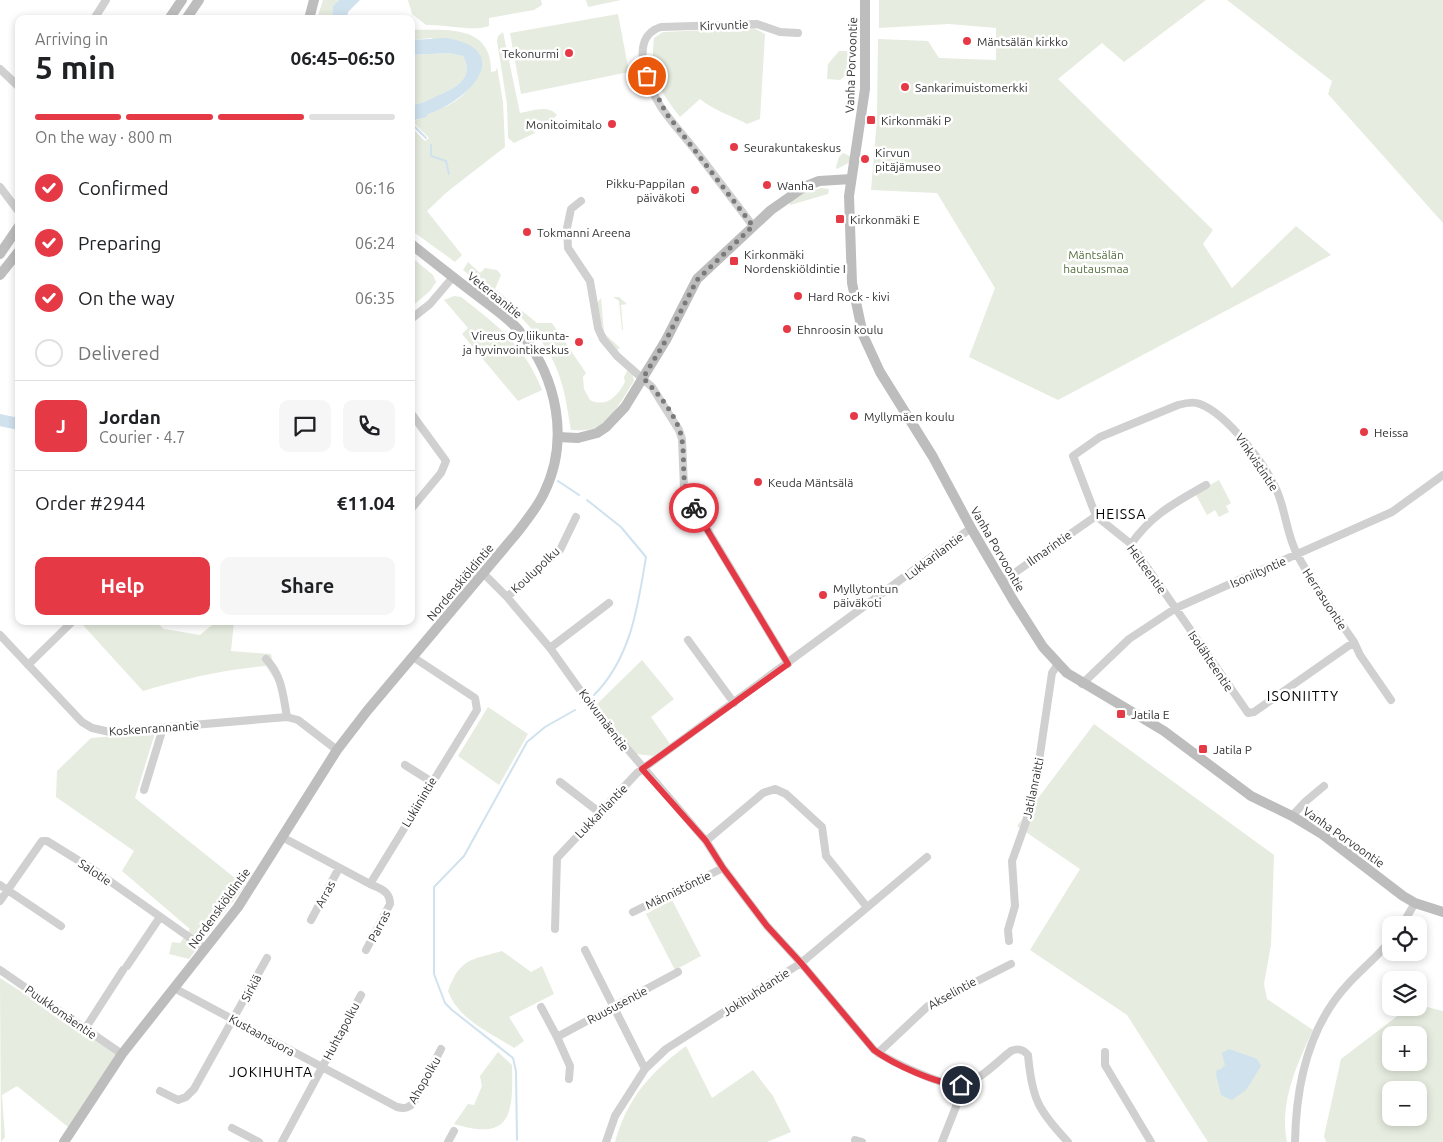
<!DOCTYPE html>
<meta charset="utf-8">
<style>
:root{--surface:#fff;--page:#f6f6f6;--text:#202124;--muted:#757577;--line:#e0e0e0;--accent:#e63946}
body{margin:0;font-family:Ubuntu,sans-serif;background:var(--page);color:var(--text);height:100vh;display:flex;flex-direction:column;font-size:19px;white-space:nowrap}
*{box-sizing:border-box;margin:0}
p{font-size:16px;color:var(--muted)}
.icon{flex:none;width:28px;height:28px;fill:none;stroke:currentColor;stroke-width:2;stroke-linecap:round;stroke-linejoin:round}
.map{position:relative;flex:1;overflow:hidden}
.panel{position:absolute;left:15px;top:15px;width:400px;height:610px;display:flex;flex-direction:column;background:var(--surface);border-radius:10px;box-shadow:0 2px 8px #0003}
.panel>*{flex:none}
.tools{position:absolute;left:1382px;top:916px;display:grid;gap:10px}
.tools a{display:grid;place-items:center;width:45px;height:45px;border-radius:10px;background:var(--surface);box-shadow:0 2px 8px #0003;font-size:25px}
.pin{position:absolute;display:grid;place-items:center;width:42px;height:42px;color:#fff;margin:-21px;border:2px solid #fff;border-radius:50%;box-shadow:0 1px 5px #0007}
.courier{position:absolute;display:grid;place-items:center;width:50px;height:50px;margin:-25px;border:4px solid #e63946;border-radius:50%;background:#fff;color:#222;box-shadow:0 1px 6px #0007}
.head em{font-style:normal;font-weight:600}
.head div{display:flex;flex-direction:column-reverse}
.head{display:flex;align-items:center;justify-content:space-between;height:85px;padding:0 20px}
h1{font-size:32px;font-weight:600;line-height:38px}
.bar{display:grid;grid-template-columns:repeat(4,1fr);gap:8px 5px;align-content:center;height:60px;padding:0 20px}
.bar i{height:6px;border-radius:4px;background:var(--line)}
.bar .on{background:var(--accent)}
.bar p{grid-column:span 4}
.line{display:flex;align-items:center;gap:12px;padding:0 20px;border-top:1px solid var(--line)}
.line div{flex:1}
.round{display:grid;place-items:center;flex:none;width:52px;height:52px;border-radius:10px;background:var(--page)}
ol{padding:0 20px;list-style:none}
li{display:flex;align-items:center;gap:15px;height:55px}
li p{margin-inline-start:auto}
li .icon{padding:5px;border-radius:50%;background:var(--accent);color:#fff;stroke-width:4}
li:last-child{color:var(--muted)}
li i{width:28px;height:28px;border:2px solid var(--line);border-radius:50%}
.button{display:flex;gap:10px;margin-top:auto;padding:10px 20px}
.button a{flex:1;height:58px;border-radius:10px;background:var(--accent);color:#fff;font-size:20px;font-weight:600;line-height:58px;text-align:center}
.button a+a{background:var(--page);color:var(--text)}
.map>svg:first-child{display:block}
</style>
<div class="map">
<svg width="1443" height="1142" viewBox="0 0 1443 1142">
<rect width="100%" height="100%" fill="#fff"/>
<path fill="#e6ecdf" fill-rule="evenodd" d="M323 0H339L333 6 332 19H317Z
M408 0H541L542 5 534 10 489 18V26C473 32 445 24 426 25L412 14Z
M586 0H621L588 7Z
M879 0H1206L1124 62 1102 43 1058 79 1213 230 1203 244 1232 288 1296 226 1331 255 1058 400 969 357 995 288 937 193 871 190 877 119 878 39 928 41 939 58 996 60V28L949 24 879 28Z
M1227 0H1443V223L1328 94 1332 81Z
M618 14 629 72 521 94 510 33Z
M754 28 765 34 760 119 747 124C730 115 715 111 700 99L680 117C658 88 650 75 654 38L663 32Z
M411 30C446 30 492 24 491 72L496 71 497 67 503 102 505 147 447 192 427 211 462 255 455 262 411 230V127L425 141 429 138 412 121C420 120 423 116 430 113 461 101 468 95 481 64L431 38 411 40Z
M503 32 520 113C532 111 548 104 557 115L546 126 538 120 529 124 535 133 514 143 508 138 507 104 497 41 498 36Z
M839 51H856L854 68 840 80 827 79 828 64Z
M449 53 463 56C474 77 458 87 441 94 430 99 423 104 411 105V55Z
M843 153 850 156V162L837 169 836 167 839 157Z
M822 188 829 189 828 194 790 205V202L798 194Z
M411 257 433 275 436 282 430 291 411 307Z
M468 262 480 273 485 268 497 270 501 275 495 289 537 323H552L586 373 583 377 584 389 590 400C606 408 618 396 625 382L624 377 627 371 632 373 634 381C624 396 611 423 592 429 585 431 577 430 571 430 568 414 566 397 561 381 546 330 503 301 463 270Z
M454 296 461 297C498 326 524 345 542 390L518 401 462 334 468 328 444 300Z
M613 297H619L627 304 621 305 623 330H622L619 301Z
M601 298 604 333 620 348 617 350 603 334 597 303Z
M1219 480 1231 503 1226 506 1229 512 1219 517 1215 510 1207 515 1195 493Z
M82 621H155L164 629 200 635 217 621H234L231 651 271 654 277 683 266 666C226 669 182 679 143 691L82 624Z
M642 660 674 699 651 717 670 744 653 756 636 754 596 705Z
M488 707 528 734 499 785 458 756Z
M1094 724 1274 855 1271 945 1264 984 1267 999 1313 1030C1297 1064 1279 1103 1287 1142H1208L1127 1015 1030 950 1080 869 1017 826Z
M155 733 135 798 245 886 189 959 169 954 172 942 180 943 190 929 122 871 134 851 56 797 57 771 91 738Z
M672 900 701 956 675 970 646 914Z
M502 951 531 972 542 966 554 994 509 1017 524 1041 514 1048C489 1032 458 1019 448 991 460 958 471 960 502 951Z
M0 978 118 1054 68 1127 17 1086 2 1095 5 1137 1 1142Z
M1419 1005 1443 1011V1142H1326L1324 1136 1341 1059 1408 1008H1419ZM1391 1035H1419V1062H1391ZM1391 1090H1419V1118H1391Z
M686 1046 712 1098 753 1070 773 1096 791 1132 767 1142H615C628 1097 650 1073 686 1046Z
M498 1052 512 1065C513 1112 513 1142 454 1124L468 1104 474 1105 482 1086 480 1076Z"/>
<path fill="#cfe2ee" d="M339 0H360L348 12 347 19H332L333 6Z
M447 38C517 51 468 101 428 114L426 117 411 121V105C423 104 430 99 441 94 458 87 474 77 463 56L449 53 411 55V40Z
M1229 1049 1257 1059 1261 1066 1246 1090 1232 1100 1221 1095 1216 1074 1217 1070 1221 1069 1225 1065 1222 1053Z"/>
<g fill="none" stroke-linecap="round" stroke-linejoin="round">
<path stroke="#cfe2ee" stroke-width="2" d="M411 123 426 138
M431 145V156L446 161 449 174
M558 481 579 495
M587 500 621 527 646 557C638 606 631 658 594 695
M517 1140 516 1071 513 1058 452 1010 445 1003 434 974V887L464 856 527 742 545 727 575 710"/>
<path stroke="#cfe2ee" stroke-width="12" d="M0 420 19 424"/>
<path stroke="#d0d0d0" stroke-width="8" d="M94 19 106 0
M0 69 19 87
M0 187 19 212
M581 201 571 209 567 228 568 248 590 281 598 328 603 339 617 356 652 387 679 430 682 439 684 488 689 499 788 664
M753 226C736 204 719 181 702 159 689 141 673 125 661 107 648 86 627 37 661 27L757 24 780 32 798 33
M411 319 430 304 453 277
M411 413 446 461 441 473 411 509
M1131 544C1152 514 1175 503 1206 485
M483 573 507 597 550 648 595 711 706 841 723 868 767 926 801 963 874 1050C888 1060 947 1089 963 1085 980 1080 997 1062 1011 1051 1018 1048 1023 1049 1028 1055 1032 1099 1038 1110 1068 1142
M1003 581 1096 516
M507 597 560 550 576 517
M0 635 82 722 92 728 110 732 287 717 298 720 337 750
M688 640 734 703
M1354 642 1254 712 1248 713 1131 544 1096 516 1073 456 1100 437 1178 405C1185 403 1193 401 1200 404 1227 414 1266 465 1277 491 1286 512 1287 537 1298 556 1314 586 1335 614 1354 642L1360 655 1391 700
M550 648 609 603
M266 659C282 675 283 695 287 717
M28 665 73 621
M1082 684 1129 639 1176 608 1392 512 1443 475
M405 765 432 782
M560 782 599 812
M144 790 163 728
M1292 816 1306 801 1324 786
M282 837 370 884 477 710 475 698 413 657
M706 841 763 793 775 789 786 794 822 827 826 856 867 907
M0 885 61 926
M0 901 42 841H47L94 870 206 949
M633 912 723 868
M311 920 339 868
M1402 925 1415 903
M555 929 557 858 637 773 971 528
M1009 941 1008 930 1015 906 1012 861 1026 822 1038 768 1052 673 1058 664
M366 950 390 904C390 891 381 889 370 884
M585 950 645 1069
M127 966 160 917
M0 970 122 1054
M174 988 397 1107C405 1109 409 1108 414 1102L441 1049
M541 1007 557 1037 678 972
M85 1029 123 970
M557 1037 570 1066 569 1079
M1105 1052V1065L1151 1142
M878 1053 928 1006 1011 964
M160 1091 178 1100 186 1097 194 1089 267 958
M232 1128 259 1142
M855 1140 862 1142
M282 1142 361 995
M448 1142 454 1131
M606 1142 615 1116 645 1069 666 1049 801 963 927 857
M942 1142 961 1094V1085
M1295 1142C1296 1085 1308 1026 1349 983 1363 968 1378 956 1391 940"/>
<path stroke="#bdbdbd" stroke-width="10" d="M865 0V89L849 196 852 283 863 335 880 372 933 457 971 528 1013 600 1043 647 1067 673 1164 731 1251 796 1292 816 1322 834 1403 896 1415 903 1443 912
M169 19 182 0
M186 19 199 0
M309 19 314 0
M0 254 19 226
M0 275 19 251
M558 437 578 438 597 433 606 427 625 407 666 340 697 279 771 210 804 187 819 181 851 179
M64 1142 122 1054 238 907 337 750 367 711 516 534C526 521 537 508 544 493 570 440 557 378 521 333 511 320 496 310 483 300 459 282 435 263 411 244"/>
</g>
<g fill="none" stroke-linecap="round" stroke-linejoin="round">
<path stroke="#7a7a7a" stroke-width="5" stroke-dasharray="0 9" d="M647 76 666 113 753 226 697 280 666 340 643 378C658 393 679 418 682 440 686 467 679 483 694 508"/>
<path stroke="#e63946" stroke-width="6" d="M694 508 788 664 642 769 706 841 723 868 767 926 801 963 874 1050C893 1064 936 1084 961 1085"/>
</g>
<g fill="#e63946" stroke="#fff" stroke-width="2">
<circle cx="967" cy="41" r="5"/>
<circle cx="569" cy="53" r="5"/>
<circle cx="905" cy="87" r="5"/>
<rect x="866" y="115" width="10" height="10" rx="2.5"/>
<circle cx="612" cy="124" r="5"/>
<circle cx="734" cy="147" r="5"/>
<circle cx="865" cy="159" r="5"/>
<circle cx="767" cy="185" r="5"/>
<circle cx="695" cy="190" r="5"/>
<rect x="835" y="214" width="10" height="10" rx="2.5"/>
<circle cx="527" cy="232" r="5"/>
<rect x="729" y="256" width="10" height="10" rx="2.5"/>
<circle cx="798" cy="296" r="5"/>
<circle cx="787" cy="329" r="5"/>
<circle cx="579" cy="342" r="5"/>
<circle cx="854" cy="416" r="5"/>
<circle cx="1364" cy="432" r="5"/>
<circle cx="758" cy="482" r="5"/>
<circle cx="823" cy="595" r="5"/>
<rect x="1116" y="709" width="10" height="10" rx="2.5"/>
<rect x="1198" y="744" width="10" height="10" rx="2.5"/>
</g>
<g text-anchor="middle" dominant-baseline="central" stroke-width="5" stroke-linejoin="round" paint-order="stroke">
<g font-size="12" fill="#333" stroke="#fff">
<text transform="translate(724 25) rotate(-2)">Kirvuntie</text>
<text transform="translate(851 65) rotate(-88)">Vanha Porvoontie</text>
<text transform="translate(495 295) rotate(39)">Veteraanitie</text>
<text transform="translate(1257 462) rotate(56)">Vinkvistintie</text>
<text transform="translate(1049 548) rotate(-35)">Ilmarintie</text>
<text transform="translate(998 549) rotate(60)">Vanha Porvoontie</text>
<text transform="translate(934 556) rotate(-37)">Lukkarilantie</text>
<text transform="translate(1147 569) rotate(54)">Helteentie</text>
<text transform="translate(535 570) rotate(-43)">Koulupolku</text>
<text transform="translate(1258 572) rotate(-24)">Isoniityntie</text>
<text transform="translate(460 582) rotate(-50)">Nordenskiöldintie</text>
<text transform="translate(1325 599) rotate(57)">Herrasuontie</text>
<text transform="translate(1211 661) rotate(56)">Isolähteentie</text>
<text transform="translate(604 720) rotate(53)">Koivumäentie</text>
<text transform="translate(154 728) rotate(-4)">Koskenrannantie</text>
<text transform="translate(1033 788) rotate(-78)">Jatilanraitti</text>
<text transform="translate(419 802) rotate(-59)">Lukiinintie</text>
<text transform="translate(601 811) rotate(-46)">Lukkarilantie</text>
<text transform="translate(1344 837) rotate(35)">Vanha Porvoontie</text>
<text transform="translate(95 872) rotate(34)">Salotie</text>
<text transform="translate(678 890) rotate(-26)">Männistöntie</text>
<text transform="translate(325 894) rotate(-62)">Arras</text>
<text transform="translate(219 908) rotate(-54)">Nordenskiöldintie</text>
<text transform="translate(379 926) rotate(-63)">Parras</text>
<text transform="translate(251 988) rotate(-62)">Sirkiä</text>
<text transform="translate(756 992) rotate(-33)">Jokihuhdantie</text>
<text transform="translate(952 993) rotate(-29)">Akselintie</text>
<text transform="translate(617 1005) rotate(-28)">Ruususentie</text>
<text transform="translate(61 1012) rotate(35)">Puukkomäentie</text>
<text transform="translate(341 1031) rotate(-62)">Huhtapolku</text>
<text transform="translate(262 1035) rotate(29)">Kustaansuora</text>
<text transform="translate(424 1080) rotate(-60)">Ahopolku</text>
</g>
<g font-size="12" fill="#333" stroke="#fff" text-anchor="start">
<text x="977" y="41">Mäntsälän kirkko</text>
<text x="559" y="53" text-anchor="end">Tekonurmi</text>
<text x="915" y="87">Sankarimuistomerkki</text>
<text x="881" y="120">Kirkonmäki P</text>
<text x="602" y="124" text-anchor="end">Monitoimitalo</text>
<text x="744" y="147">Seurakuntakeskus</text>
<text x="875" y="152">Kirvun<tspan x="875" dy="14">pitäjämuseo</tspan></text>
<text x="685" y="183" text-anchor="end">Pikku-Pappilan<tspan x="685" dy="14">päiväkoti</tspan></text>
<text x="777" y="185">Wanha</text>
<text x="850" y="219">Kirkonmäki E</text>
<text x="537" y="232">Tokmanni Areena</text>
<text x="744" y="254">Kirkonmäki<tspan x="744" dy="14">Nordenskiöldintie I</tspan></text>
<text x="808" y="296">Hard Rock - kivi</text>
<text x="797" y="329">Ehnroosin koulu</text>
<text x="569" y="335" text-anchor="end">Vireus Oy liikunta-<tspan x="569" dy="14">ja hyvinvointikeskus</tspan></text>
<text x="864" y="416">Myllymäen koulu</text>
<text x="1374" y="432">Heissa</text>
<text x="768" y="482">Keuda Mäntsälä</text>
<text x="833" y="588">Myllytontun<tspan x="833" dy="14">päiväkoti</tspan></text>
<text x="1131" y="714">Jatila E</text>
<text x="1213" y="749">Jatila P</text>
</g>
<g font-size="12" fill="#56703f" stroke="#fff">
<text x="1096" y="254">Mäntsälän<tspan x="1096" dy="14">hautausmaa</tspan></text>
</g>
<g font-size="14" letter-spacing="1" fill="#000" stroke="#fff">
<text x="1121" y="514">HEISSA</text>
<text x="1303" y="696">ISONIITTY</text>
<text x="271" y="1072">JOKIHUHTA</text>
</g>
</g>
</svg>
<div class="tools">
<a><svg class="icon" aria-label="locate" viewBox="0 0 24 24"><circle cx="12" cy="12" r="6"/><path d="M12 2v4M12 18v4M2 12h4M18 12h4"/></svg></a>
<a><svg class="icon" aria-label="layers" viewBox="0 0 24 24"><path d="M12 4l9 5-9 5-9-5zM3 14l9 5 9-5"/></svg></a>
<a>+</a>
<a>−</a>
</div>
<div class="pin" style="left:647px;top:76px;background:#ea580c"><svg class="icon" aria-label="bag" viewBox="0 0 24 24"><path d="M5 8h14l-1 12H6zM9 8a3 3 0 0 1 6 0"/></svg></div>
<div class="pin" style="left:961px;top:1085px;background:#1f2937"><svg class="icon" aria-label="home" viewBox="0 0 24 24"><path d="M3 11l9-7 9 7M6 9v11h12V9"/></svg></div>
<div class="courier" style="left:694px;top:508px"><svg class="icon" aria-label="bike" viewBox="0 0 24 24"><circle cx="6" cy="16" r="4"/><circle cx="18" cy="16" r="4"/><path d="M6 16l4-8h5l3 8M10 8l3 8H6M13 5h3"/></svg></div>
<section class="panel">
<div class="head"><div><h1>5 min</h1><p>Arriving in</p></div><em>06:45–06:50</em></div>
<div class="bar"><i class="on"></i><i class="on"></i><i class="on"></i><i></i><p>On the way · 800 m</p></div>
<ol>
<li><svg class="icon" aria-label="check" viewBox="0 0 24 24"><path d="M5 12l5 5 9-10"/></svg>Confirmed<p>06:16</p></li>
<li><svg class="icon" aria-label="check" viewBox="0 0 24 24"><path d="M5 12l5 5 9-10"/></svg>Preparing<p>06:24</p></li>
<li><svg class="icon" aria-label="check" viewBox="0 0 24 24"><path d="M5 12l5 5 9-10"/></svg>On the way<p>06:35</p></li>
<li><i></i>Delivered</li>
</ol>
<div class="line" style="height:90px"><b class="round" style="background:var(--accent);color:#fff">J</b><div><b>Jordan</b><p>Courier · 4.7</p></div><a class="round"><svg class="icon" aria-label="chat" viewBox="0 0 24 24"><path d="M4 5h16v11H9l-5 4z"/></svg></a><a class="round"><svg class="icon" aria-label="phone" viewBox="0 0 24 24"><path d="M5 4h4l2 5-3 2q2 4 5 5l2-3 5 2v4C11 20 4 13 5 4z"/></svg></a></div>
<div class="line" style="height:65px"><div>Order #2944</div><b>€11.04</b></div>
<div class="button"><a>Help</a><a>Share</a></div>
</section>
</div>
